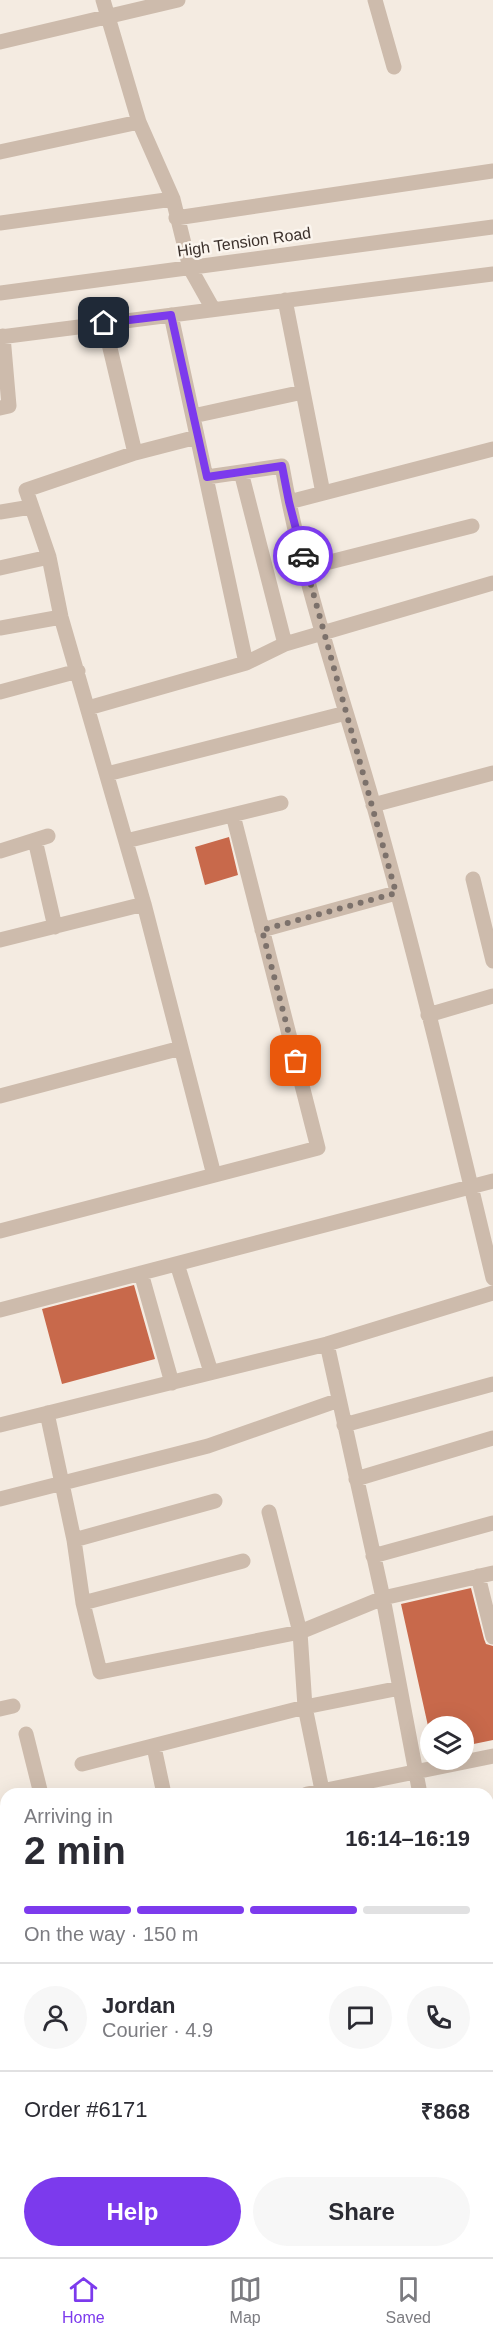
<!DOCTYPE html>
<meta charset="utf-8">
<style>
:root{--surface:#fff;--page:#f7f7f7;--text:#2b2b33;--muted:#7c7c81;--line:#e1e1e2;--accent:#7c3aed}
body{margin:0;font-family:Helvetica,sans-serif;background:var(--page);color:var(--text);height:100vh;display:flex;flex-direction:column;font-size:22px;white-space:nowrap}
*{box-sizing:border-box;margin:0}
p{font-size:20px;color:var(--muted)}
.icon{flex:none;width:33px;height:33px;fill:none;stroke:currentColor;stroke-width:2;stroke-linecap:round;stroke-linejoin:round}
.map{position:relative;flex:1;overflow:hidden}
.details{position:absolute;left:0px;top:1788px;width:494px;height:470px;display:flex;flex-direction:column;background:var(--surface);border-radius:18px 18px 0 0;box-shadow:0 6px 24px #0002}
.details>*{flex:none}
.buttons{position:absolute;left:420px;top:1716px;display:grid;gap:12px}
.buttons a{display:grid;place-items:center;width:54px;height:54px;border-radius:50%;background:var(--surface);box-shadow:0 6px 24px #0002;font-size:30px}
.pin{position:absolute;display:grid;place-items:center;width:51px;height:51px;color:#fff;margin:-26px;border-radius:12px;box-shadow:0 3px 9px #0006}
.courier{position:absolute;display:grid;place-items:center;width:60px;height:60px;margin:-30px;border:4px solid #7c3aed;border-radius:50%;background:#fff;color:#222;box-shadow:0 2px 8px #0007}
.headline em{font-style:normal;font-weight:700}
.headline div{display:flex;flex-direction:column-reverse}
.headline{display:flex;align-items:center;justify-content:space-between;height:102px;padding:0 24px}
h1{font-size:39px;font-weight:700;line-height:45px}
.bar{display:grid;grid-template-columns:repeat(4,1fr);gap:9px 6px;align-content:center;height:72px;padding:0 24px}
.bar i{height:8px;border-radius:4px;background:var(--line)}
.bar .selected{background:var(--accent)}
.bar p{grid-column:span 4}
.line{display:flex;align-items:center;gap:15px;padding:0 24px;border-top:2px solid var(--line)}
.line div{flex:1}
.round{display:grid;place-items:center;flex:none;width:63px;height:63px;border-radius:32px;background:var(--page)}
.action{display:flex;gap:12px;margin-top:auto;padding:12px 24px}
.action a{flex:1;height:69px;border-radius:36px;background:var(--accent);color:#fff;font-size:24px;font-weight:700;line-height:69px;text-align:center}
.action a+a{background:var(--page);color:var(--text)}
.tab-bar{display:flex;justify-content:space-around;align-items:center;height:84px;border-top:2px solid var(--line);background:var(--surface);font-size:16px;color:var(--muted)}
.tab-bar a{display:grid;justify-items:center;gap:3px}
.tab-bar .selected{color:var(--accent)}
.map>svg:first-child{display:block}
</style>
<div class="map">
<svg width="493" height="2257" viewBox="0 0 493 2257">
<rect width="100%" height="100%" fill="#f4ebe1"/>
<path fill="#c8694b" d="M229 837 238 875 205 885 195 847Z
M134 1285 155 1359 62 1384 42 1309Z
M471 1588 484 1639 486 1644 493 1646V1740L464 1746V1726H428L401 1604Z"/>
<g fill="none" stroke-linecap="round" stroke-linejoin="round">
<path stroke="#cdbbac" stroke-width="15" d="M103 0 139 122 173 199 190 268 213 309
M375 0 394 67
M0 42 178 0
M0 152 139 122
M176 218 493 171
M0 223 173 199
M0 293 493 227
M285 300 323 493
M171 315 246 663 285 644 493 583
M104 323 135 453
M0 337 493 274
M0 408 9 406 3 336
M193 416 303 392
M197 437 135 453 26 490 49 557 61 617 144 904 214 1175
M241 472 285 644
M207 477 282 466C302 580 341 691 373 803 417 960 455 1119 493 1278
M289 502 493 449
M0 512 31 507
M0 568 49 557
M306 568 472 526
M0 628 61 617
M0 692 78 671
M88 708 246 663
M107 774 346 713
M373 805 493 773
M35 840 55 927
M126 841 281 803
M0 851 48 836
M473 879 493 961
M262 930 396 893
M0 940 144 904
M428 1015 493 996
M0 1096 181 1048
M0 1231 318 1148 233 815
M177 1264 211 1372
M141 1273 172 1383
M0 1310 493 1181
M327 1344 383 1598 420 1794
M47 1413 74 1540 83 1603 100 1672 300 1632 383 1598 493 1573
M0 1425 327 1344 493 1293
M344 1425 493 1384
M356 1479 493 1438
M0 1499 208 1446 339 1400
M269 1512 300 1632 305 1707 322 1790
M74 1540 215 1501
M373 1556 493 1523
M478 1576 493 1637
M83 1603 243 1561
M0 1709 13 1706
M26 1734 41 1794
M154 1747 164 1794
M82 1764 305 1707 400 1688
M307 1794 493 1756
M0 1875 6 1873
M0 2041 6 2062
M0 2114 6 2112
M0 2130 6 2153
M31 2252 33 2257
M55 2252 56 2257
M236 2252 238 2257
M465 2252V2257"/>
</g>
<g fill="none" stroke-linecap="round" stroke-linejoin="round">
<path stroke="#7c716b" stroke-width="6" stroke-dasharray="0 10.8" d="M296 1061 262 930 396 893 303 556"/>
<path stroke="#7c3aed" stroke-width="8" d="M104 323 171 315 207 477 282 466 289 502 303 556"/>
</g>
<g text-anchor="middle" dominant-baseline="central" stroke-width="5" stroke-linejoin="round" paint-order="stroke">
<g font-size="16" fill="#3b302b" stroke="#fbf5ee">
<text transform="translate(244 242) rotate(-8)">High Tension Road</text>
</g>
</g>
</svg>
<div class="buttons">
<a><svg class="icon" aria-label="layers" viewBox="0 0 24 24"><path d="M12 4l9 5-9 5-9-5zM3 14l9 5 9-5"/></svg></a>
</div>
<div class="pin" style="left:296px;top:1061px;background:#ea580c"><svg class="icon" aria-label="bag" viewBox="0 0 24 24"><path d="M5 8h14l-1 12H6zM9 8a3 3 0 0 1 6 0"/></svg></div>
<div class="pin" style="left:104px;top:323px;background:#1f2937"><svg class="icon" aria-label="home" viewBox="0 0 24 24"><path d="M3 11l9-7 9 7M6 9v11h12V9"/></svg></div>
<div class="courier" style="left:303px;top:556px"><svg class="icon" aria-label="car" viewBox="0 0 24 24"><path d="M5 17H2v-5l4-1 3-4h7l3 4 3 1v5h-3M9 17h6M6 11h13"/><circle cx="7" cy="17" r="2"/><circle cx="17" cy="17" r="2"/></svg></div>
<section class="details">
<div class="headline"><div><h1>2 min</h1><p>Arriving in</p></div><em>16:14–16:19</em></div>
<div class="bar"><i class="selected"></i><i class="selected"></i><i class="selected"></i><i></i><p>On the way · 150 m</p></div>
<div class="line" style="height:108px"><a class="round"><svg class="icon" aria-label="person" viewBox="0 0 24 24"><circle cx="12" cy="8" r="4"/><path d="M4 21q1-7 8-7t8 7"/></svg></a><div><b>Jordan</b><p>Courier · 4.9</p></div><a class="round"><svg class="icon" aria-label="chat" viewBox="0 0 24 24"><path d="M4 5h16v11H9l-5 4z"/></svg></a><a class="round"><svg class="icon" aria-label="phone" viewBox="0 0 24 24"><path d="M5 4h4l2 5-3 2q2 4 5 5l2-3 5 2v4C11 20 4 13 5 4z"/></svg></a></div>
<div class="line" style="height:78px"><div>Order #6171</div><b>₹868</b></div>
<div class="action"><a>Help</a><a>Share</a></div>
</section>
</div>
<nav class="tab-bar">
<a class="selected"><svg class="icon" aria-label="home" viewBox="0 0 24 24"><path d="M3 11l9-7 9 7M6 9v11h12V9"/></svg>Home</a>
<a><svg class="icon" aria-label="map" viewBox="0 0 24 24"><path d="M3 6l6-2 6 2 6-2v14l-6 2-6-2-6 2zM9 4v14M15 6v14"/></svg>Map</a>
<a><svg class="icon" aria-label="saved" viewBox="0 0 24 24"><path d="M7 4h10v16l-5-4-5 4z"/></svg>Saved</a>
</nav>
